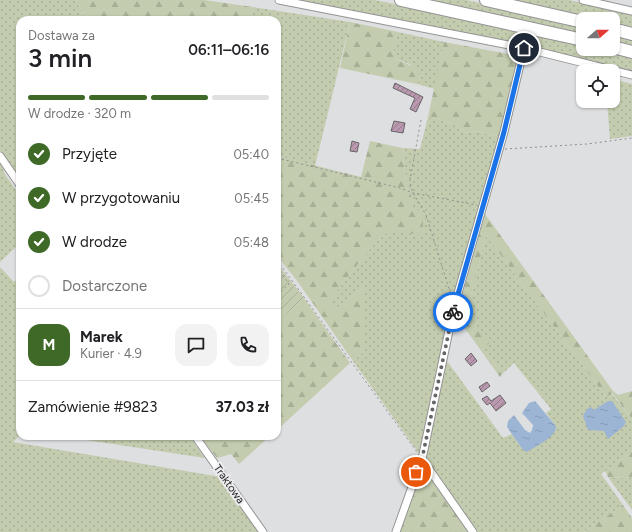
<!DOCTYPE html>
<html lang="pl">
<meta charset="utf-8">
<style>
:root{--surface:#fff;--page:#f2f2f2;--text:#202124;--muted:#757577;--line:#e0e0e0;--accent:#3e6926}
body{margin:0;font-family:Figtree,sans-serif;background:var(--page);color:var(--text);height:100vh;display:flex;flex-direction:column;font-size:15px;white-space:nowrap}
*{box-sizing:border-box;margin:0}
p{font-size:13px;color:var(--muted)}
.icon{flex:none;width:22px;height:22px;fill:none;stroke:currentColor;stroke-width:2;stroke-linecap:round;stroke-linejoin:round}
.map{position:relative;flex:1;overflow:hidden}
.panel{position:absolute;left:16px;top:16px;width:265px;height:424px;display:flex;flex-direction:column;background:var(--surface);border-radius:12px;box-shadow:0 1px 3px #0004}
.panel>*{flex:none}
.needle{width:26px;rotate:69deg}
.tools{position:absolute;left:576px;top:12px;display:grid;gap:8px}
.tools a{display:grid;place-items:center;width:44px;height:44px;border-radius:8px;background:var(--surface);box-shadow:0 1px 3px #0004;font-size:20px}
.pin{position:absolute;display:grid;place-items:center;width:34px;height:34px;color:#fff;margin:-17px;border:2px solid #fff;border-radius:50%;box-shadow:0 1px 4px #0007}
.courier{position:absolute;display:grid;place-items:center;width:40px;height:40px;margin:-20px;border:3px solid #1a73e8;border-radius:50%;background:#fff;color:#222;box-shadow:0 1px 5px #0007}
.head em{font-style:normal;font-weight:600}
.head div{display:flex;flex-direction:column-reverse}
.head{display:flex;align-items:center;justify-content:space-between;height:68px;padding:0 12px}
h1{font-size:26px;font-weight:600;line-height:30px}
.bar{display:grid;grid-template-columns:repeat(4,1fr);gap:6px 4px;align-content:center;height:48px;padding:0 12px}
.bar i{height:5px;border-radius:3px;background:var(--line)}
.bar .current{background:var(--accent)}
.bar p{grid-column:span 4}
.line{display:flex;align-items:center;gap:10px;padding:0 12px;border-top:1px solid var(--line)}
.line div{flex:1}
.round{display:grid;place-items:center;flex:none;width:42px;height:42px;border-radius:12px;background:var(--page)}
ol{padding:0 12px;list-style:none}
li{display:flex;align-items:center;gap:12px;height:44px}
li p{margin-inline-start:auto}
li .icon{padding:4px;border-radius:50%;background:var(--accent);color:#fff;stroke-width:4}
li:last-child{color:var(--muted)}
li i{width:22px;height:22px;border:2px solid var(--line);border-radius:50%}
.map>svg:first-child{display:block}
</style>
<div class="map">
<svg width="632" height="532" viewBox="0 0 632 532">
<defs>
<pattern id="grass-dots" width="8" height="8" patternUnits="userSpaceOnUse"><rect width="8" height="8" fill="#c3ccae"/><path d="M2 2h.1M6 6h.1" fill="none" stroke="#a7af95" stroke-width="1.8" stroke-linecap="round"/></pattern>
<pattern id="forest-firs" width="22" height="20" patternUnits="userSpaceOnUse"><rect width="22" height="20" fill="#c3ccae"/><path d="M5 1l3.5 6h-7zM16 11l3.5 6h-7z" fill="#a7af95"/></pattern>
<pattern id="garden-furrows" width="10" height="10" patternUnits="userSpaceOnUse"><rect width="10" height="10" fill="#c3ccae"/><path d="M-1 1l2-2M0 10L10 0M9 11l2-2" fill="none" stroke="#a7af95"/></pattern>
<pattern id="water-ripples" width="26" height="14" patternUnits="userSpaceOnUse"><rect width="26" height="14" fill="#9db5d4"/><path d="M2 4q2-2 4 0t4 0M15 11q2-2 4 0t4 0" fill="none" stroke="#879bb6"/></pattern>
<pattern id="building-hatch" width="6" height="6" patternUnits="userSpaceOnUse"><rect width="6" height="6" fill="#ba98af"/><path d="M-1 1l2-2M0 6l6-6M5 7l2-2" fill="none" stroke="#977c8e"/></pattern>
</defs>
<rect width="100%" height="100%" fill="#dedfe1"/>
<path fill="url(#grass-dots)" d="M0 0H74L90 20H20V179L0 150Z
M290 0H374L400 5 583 44V49H602L632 57V73L568 55 517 43Z
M419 0H466L583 26V36Z
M505 0H569L632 15V30L613 25V19H589Z
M253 7 350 22 315 166 277 156V20H250Z
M398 32 444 42 435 89 417 84 420 77 410 64 395 59C392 51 394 41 398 32Z
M613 34 632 38V48L613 43Z
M613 79 632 84V136L610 139 607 101H613Z
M428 117 451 123 467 133 479 131 487 134 499 136 420 455 353 361 365 351V286L334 310 329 301 373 245 389 231 412 208 413 199 407 188 402 148 420 149Z
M0 162 6 176 20 195V243L0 262Z
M486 235 606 397 611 393 632 419V452L601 474 623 505 584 532H476L426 460 427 449 447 361 503 438 512 434 523 450 556 426 546 413 551 409 514 363 502 374 483 348 488 343 467 312Z
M0 267 14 282 20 277V435L13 442 221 477 259 532H0Z
M60 436H189L205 458Z
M608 477 625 478 632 477V510Z"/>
<path fill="url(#forest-firs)" d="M74 0H204L253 7 250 20H90Z
M350 22 398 32C394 41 392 51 395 59 408 65 413 63 420 77L417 84 340 68Z
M444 42 520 56 499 136 487 134 479 131 467 133 451 123 428 117Z
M370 141 402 148 407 188 413 199 412 208 423 211V235L389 231 373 245 329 301 334 310 365 286V351L353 361 298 282 277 256V156L361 177Z
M485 214 613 391 618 395 632 391V419L612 393 606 397 486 235 467 312 489 343 483 348 502 374 500 377 456 316Z
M304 298 350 363 277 430V322Z
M200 436H270L239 464 231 454 217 458Z
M632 452V477L625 478 608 477 605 471Z
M423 471 431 477 471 532H400L417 476Z
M623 505 632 518V532H584Z"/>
<path fill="url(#garden-furrows)" d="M277 263 304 298 277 322Z"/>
<path fill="url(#water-ripples)" d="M535 401 556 426C557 437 536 446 527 452L523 450 507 427 508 421 514 415 525 430 530 433 532 430 533 425 522 413 529 403Z
M608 401H612L626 422 624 426 608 439 604 431 588 430 583 416 587 409 591 407 594 410Z"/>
<path fill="url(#building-hatch)" stroke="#676667" d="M395 83 423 97 416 112 410 109 415 98 393 88Z
M394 121 405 123 403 133 391 131Z
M352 141 359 143 357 152 350 151Z
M471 353 477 361 471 366 465 359Z
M487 382 490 386 482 392 479 387Z
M500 395 506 403 496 411 490 403 487 405 482 399 487 396 491 401Z"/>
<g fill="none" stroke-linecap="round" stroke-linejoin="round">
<defs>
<path id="street" d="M279 0 524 48 632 75
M583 0 632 11
M0 156 20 185
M195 436 263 532
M422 459 473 532
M396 532 422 459 454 307 504 132 524 48"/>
<path id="highway" d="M401 0 583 40
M486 0 583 22
M613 29 632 34
M613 47 632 52"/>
</defs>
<use href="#street" stroke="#949496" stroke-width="9"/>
<use href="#highway" stroke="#949496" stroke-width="14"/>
<path stroke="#8d8e8f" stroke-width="1" stroke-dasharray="2 3" stroke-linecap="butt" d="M421 120 410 180 411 187 413 193 426 215 451 295
M505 149 587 144 632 138
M277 158 400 188 413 193 477 205
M277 260 417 452
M277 267 289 284 277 295"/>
<use href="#street" stroke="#fff" stroke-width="7"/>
<use href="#highway" stroke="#fff" stroke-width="12"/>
</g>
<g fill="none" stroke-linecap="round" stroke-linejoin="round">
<path stroke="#646566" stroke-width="4" stroke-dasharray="0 7.2" d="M416 472 422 459 453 312"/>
<path stroke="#1a73e8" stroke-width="5" d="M453 312 504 132 524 48"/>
</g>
<g text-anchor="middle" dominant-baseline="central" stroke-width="4" stroke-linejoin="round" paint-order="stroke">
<g font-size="11" fill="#222323" stroke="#ececee">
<text transform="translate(229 484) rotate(55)">Traktowa</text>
</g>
</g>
</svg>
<div class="tools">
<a><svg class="needle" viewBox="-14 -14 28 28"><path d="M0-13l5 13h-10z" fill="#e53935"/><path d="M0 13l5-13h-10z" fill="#757577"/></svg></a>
<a><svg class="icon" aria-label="locate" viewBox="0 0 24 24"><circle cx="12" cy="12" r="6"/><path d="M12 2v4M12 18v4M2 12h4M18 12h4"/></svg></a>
</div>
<div class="pin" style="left:416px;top:472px;background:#ea580c"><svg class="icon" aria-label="bag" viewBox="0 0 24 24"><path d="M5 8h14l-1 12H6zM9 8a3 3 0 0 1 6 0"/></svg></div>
<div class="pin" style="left:524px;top:48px;background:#1f2937"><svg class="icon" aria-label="home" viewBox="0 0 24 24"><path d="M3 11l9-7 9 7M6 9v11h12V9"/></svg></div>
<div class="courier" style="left:453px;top:312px"><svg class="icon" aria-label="bike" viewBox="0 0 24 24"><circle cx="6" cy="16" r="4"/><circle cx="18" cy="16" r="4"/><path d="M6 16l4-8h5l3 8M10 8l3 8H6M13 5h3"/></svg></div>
<section class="panel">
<div class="head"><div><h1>3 min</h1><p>Dostawa za</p></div><em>06:11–06:16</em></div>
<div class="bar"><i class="current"></i><i class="current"></i><i class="current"></i><i></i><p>W drodze · 320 m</p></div>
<ol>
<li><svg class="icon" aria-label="check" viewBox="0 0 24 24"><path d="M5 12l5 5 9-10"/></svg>Przyjęte<p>05:40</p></li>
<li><svg class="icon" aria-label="check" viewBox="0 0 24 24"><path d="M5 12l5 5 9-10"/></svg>W przygotowaniu<p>05:45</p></li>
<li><svg class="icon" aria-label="check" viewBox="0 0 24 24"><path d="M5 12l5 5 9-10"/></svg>W drodze<p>05:48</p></li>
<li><i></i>Dostarczone</li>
</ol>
<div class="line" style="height:72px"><b class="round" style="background:var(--accent);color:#fff">M</b><div><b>Marek</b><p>Kurier · 4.9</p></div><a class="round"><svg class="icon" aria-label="chat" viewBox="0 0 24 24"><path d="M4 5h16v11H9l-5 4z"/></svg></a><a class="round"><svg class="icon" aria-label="phone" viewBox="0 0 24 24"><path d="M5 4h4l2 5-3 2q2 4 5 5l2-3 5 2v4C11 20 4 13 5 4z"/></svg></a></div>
<div class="line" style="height:52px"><div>Zamówienie #9823</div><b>37.03 zł</b></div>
</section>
</div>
